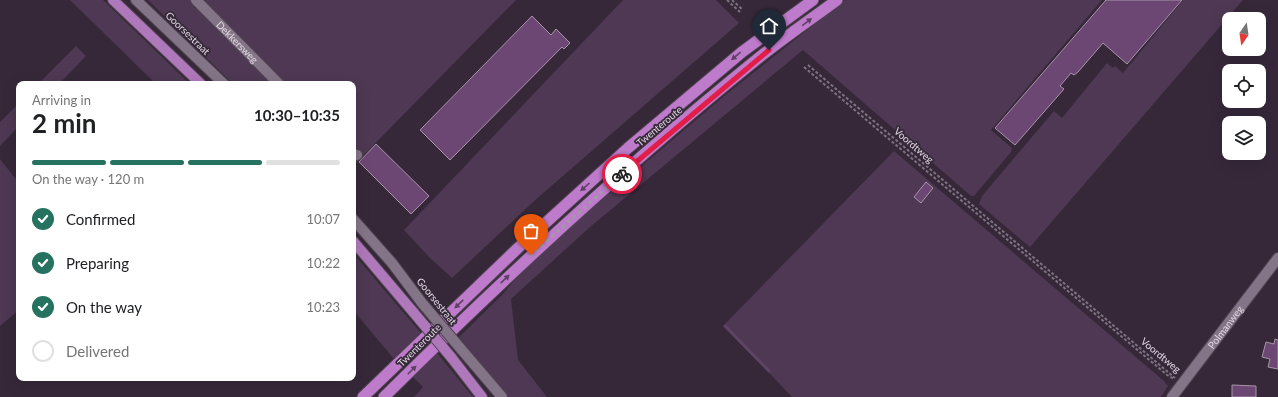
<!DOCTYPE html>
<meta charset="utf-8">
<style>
:root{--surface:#fff;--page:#f2f2f2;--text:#202124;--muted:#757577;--line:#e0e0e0;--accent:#267261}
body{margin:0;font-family:Lato,sans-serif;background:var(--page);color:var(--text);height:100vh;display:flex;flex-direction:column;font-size:15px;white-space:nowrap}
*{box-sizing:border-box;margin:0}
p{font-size:13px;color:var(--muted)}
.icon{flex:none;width:22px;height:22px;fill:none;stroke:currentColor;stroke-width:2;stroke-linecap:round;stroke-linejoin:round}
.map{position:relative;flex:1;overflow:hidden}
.side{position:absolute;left:16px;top:81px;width:340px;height:300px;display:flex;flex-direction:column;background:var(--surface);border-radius:8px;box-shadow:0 4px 16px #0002}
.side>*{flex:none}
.needle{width:26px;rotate:193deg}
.tools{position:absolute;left:1222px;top:12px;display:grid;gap:8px}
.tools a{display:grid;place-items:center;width:44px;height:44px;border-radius:8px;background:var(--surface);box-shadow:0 4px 16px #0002;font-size:20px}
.pin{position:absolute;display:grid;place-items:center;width:34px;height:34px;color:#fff;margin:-41px -17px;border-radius:50% 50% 50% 0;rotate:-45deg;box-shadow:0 0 4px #0007}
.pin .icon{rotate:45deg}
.courier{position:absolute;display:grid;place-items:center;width:40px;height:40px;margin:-20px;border:3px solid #e11d48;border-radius:50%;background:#fff;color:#222;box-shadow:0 1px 5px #0007}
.headline em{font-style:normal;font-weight:700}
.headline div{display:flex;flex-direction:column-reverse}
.headline{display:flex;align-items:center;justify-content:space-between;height:68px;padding:0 16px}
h1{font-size:26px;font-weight:700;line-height:30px}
.bar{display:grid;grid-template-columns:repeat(4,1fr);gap:6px 4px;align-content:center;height:48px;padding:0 16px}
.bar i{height:5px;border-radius:3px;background:var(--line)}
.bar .on{background:var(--accent)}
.bar p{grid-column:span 4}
ol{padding:0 16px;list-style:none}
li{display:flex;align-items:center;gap:12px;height:44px}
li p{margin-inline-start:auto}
li .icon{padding:4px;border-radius:50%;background:var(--accent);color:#fff;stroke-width:4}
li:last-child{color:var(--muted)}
li i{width:22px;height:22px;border:2px solid var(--line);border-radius:50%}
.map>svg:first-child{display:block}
</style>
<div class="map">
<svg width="1278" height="397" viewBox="0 0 1278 397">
<rect width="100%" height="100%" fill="#362839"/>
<path fill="#4e3853" d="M70 0H103L190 84H156Z
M148 0H516L353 166V84H233Z
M623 0H716L739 23 533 202 452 278 430 258 404 230Z
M845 0H1102L991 130 1012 148 1011 152 974 196H971L803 50 590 227 511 299 518 360 547 397H508L459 337 503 294 521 272 591 209 724 96Z
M1183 0H1243L1030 247 979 204 982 196 1054 111 1062 118 1107 63 1113 68 1115 66 1123 73Z
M76 46 86 56 59 84H38Z
M19 103V126L0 146V122Z
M894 151 1164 381 1168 386 1161 397H792L724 325Z
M0 159 19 183V310L0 326Z
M353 253 421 333 394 359 353 310Z
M437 353 473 397H414L423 387 413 377Z"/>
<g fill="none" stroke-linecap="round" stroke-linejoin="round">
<path stroke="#5f4565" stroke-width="3" d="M725 326 769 371"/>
</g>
<path fill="#6c4773" stroke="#a695a9" d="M1106 0H1182L1127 64 1103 43 1078 72 1074 75 1071 73 1060 86 1064 89 1015 145 995 128Z
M532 16 551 35 556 29 570 43 564 49 562 47 450 160 420 130Z
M376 144 429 196 411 214 359 162Z
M926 182 933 188 921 203 914 197Z
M1275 339 1278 340V369L1268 367 1270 359 1262 357 1266 342 1274 344Z
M1232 385 1256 386V397H1232Z"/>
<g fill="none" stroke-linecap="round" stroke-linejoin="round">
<defs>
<g id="minor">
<path d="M136 0 224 84"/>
<path id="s1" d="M196 0 279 84"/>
<path d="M353 154 357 155"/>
<path d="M353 219 392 263 422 303"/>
<path d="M461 349 502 397"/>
<path id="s2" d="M1172 397 1278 258"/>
</g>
<path id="primary" d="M113 0 201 84
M353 241 414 313
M451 357 482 397"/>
<path id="trunk" d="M363 397 518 248 628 148 742 52 813 0
M384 397C503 279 626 165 756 60 782 39 810 20 837 0"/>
</defs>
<use href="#minor" stroke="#504452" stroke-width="12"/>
<use href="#primary" stroke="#504452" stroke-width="12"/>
<use href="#trunk" stroke="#504452" stroke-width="13"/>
<path stroke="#7d7180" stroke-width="2" stroke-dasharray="3 2" stroke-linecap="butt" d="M727 0 740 12
M732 0 743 10
M808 65 1175 378
M804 67 1167 375 1174 379"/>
<use href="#minor" stroke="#847487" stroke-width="10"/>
<use href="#primary" stroke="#af78ba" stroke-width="10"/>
<use href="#trunk" stroke="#be7acb" stroke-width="11"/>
<defs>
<path id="minor-bridge" d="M422 303 461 349"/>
<path id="primary-bridge" d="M414 313 451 357"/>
</defs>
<use href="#minor-bridge" stroke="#504452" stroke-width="12" stroke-linecap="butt"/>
<use href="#primary-bridge" stroke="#504452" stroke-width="12" stroke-linecap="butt"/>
<use href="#minor-bridge" stroke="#847487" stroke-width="10"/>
<use href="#primary-bridge" stroke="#af78ba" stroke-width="10"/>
</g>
<defs><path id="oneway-solid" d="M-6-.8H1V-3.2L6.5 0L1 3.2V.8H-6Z"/></defs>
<g fill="#5f4165">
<use href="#oneway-solid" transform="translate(807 22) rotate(-37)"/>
<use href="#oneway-solid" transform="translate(736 56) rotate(140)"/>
<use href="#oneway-solid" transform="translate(585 187) rotate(138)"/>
<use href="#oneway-solid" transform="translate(505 279) rotate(-43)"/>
<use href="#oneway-solid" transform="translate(459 304) rotate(136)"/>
<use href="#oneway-solid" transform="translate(412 370) rotate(-45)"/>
</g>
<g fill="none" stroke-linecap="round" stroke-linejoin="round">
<path stroke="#a49aa7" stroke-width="4" stroke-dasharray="0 7.2" d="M531 255 622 174"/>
<path stroke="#e11d48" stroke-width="5" d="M622 174 769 50"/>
</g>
<g text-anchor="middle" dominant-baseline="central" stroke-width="3.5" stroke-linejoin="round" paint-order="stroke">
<g font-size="10" fill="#e0d7e2" stroke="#362839">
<text transform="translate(188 33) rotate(44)">Goorsestraat</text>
<text stroke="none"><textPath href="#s1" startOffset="59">Dekkersweg</textPath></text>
<text transform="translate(659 126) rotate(-40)">Twenteroute</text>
<text transform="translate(914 145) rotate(41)">Voordtweg</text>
<text transform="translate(437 301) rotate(51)">Goorsestraat</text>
<text stroke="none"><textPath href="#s2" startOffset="88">Polmanweg</textPath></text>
<text transform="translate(419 345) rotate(-45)">Twenteroute</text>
<text transform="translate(1161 355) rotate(40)">Voordtweg</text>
</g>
</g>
</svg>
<div class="tools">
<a><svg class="needle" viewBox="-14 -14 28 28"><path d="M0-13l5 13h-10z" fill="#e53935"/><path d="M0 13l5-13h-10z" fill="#757577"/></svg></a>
<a><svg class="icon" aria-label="locate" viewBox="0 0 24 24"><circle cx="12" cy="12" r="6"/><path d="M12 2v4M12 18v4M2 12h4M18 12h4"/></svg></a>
<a><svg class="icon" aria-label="layers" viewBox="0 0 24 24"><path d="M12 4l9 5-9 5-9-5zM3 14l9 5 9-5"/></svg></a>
</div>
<div class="pin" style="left:531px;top:255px;background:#ea580c"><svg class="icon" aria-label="bag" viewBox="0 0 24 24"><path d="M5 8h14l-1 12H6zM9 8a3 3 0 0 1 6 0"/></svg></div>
<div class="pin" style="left:769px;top:50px;background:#1f2937"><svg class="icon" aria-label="home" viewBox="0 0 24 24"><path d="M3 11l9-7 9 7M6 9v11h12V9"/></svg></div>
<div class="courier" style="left:622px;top:174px"><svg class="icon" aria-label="bike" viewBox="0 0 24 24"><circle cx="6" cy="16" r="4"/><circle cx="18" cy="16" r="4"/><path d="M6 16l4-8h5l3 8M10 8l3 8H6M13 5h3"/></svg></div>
<section class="side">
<div class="headline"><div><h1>2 min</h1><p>Arriving in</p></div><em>10:30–10:35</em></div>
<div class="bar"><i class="on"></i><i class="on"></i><i class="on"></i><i></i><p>On the way · 120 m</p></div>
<ol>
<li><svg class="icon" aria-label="check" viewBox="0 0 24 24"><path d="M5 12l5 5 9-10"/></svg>Confirmed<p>10:07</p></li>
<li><svg class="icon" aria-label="check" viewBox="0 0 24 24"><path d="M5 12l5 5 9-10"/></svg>Preparing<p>10:22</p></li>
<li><svg class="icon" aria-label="check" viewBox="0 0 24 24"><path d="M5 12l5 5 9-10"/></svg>On the way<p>10:23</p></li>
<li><i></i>Delivered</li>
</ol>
</section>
</div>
